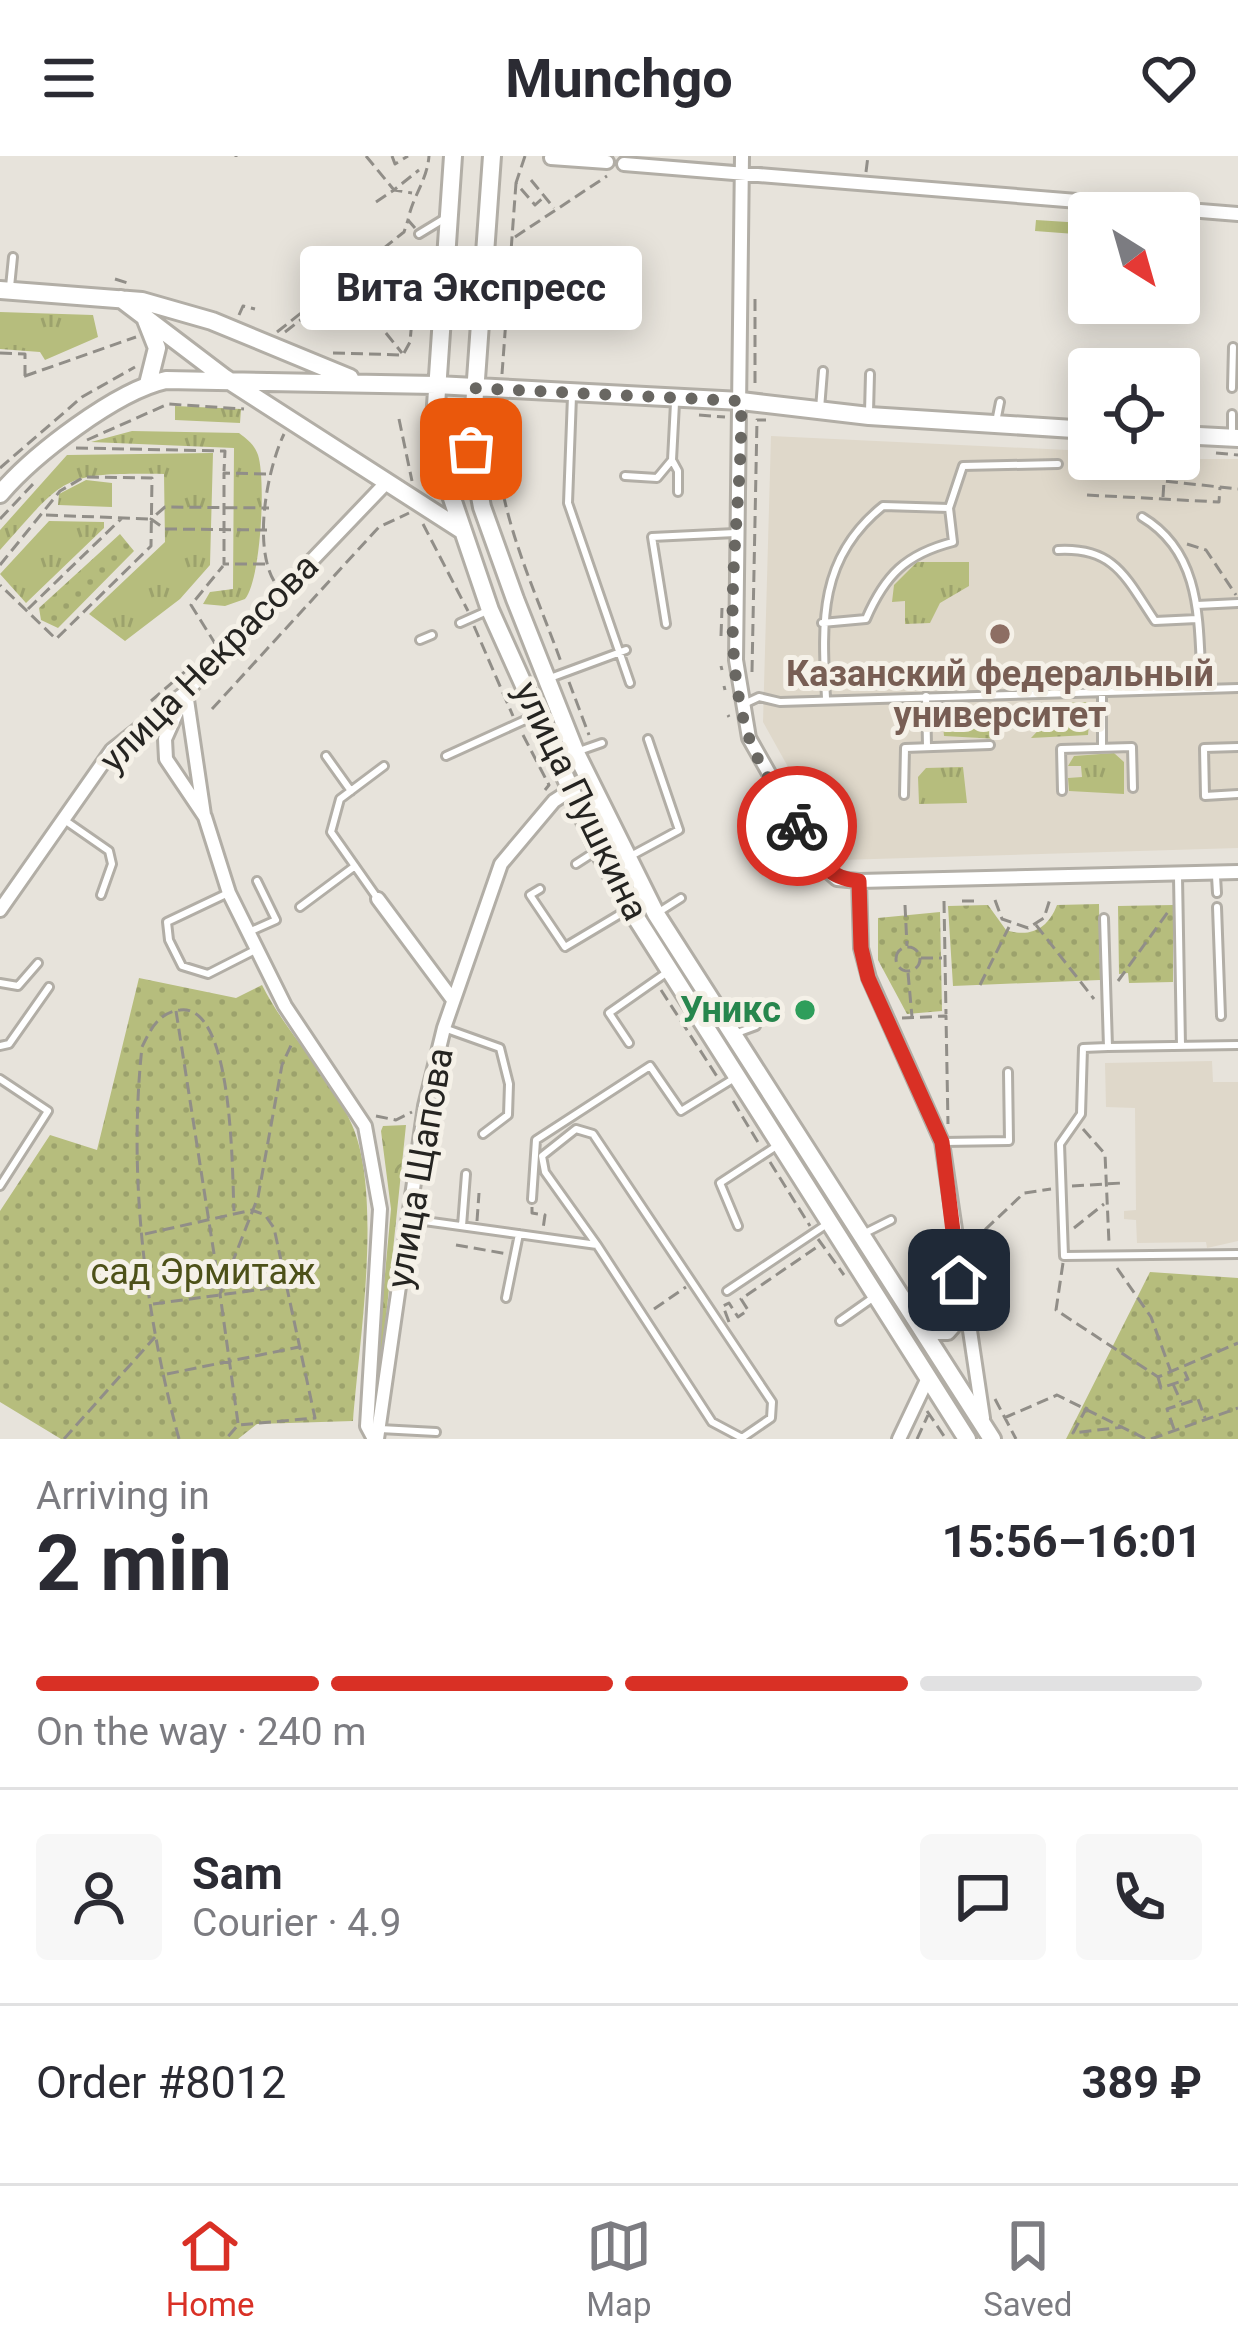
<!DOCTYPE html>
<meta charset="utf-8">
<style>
:root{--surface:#fff;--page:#f7f7f7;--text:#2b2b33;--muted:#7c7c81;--line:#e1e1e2;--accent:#d93025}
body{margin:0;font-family:Roboto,sans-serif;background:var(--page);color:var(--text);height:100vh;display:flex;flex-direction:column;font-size:45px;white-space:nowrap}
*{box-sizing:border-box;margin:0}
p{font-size:39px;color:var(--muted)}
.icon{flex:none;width:66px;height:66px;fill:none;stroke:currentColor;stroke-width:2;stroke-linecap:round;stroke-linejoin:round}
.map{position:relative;height:1283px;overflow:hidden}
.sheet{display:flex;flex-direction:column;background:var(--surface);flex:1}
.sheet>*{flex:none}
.needle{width:78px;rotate:143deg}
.buttons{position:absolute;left:1068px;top:36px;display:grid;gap:24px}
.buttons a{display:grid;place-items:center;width:132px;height:132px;border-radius:12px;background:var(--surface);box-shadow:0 6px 30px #0003;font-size:60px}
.pin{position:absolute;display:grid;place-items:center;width:102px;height:102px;color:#fff;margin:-51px;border-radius:24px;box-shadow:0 6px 18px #0006}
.courier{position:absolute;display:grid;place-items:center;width:120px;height:120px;margin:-60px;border:9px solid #d93025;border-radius:50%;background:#fff;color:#222;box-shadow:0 3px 15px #0007}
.bubble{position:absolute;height:84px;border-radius:12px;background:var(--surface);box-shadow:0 6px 30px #0003;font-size:39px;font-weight:700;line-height:84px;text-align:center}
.head em{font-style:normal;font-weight:700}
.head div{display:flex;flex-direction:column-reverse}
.head{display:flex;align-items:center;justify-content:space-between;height:204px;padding:0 36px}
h1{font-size:78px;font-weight:700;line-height:90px}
.bar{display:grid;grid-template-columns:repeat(4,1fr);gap:18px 12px;align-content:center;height:144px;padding:0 36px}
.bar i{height:15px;border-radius:9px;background:var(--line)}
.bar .selected{background:var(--accent)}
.bar p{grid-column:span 4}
.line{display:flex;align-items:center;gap:30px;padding:0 36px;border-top:3px solid var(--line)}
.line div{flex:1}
.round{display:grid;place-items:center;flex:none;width:126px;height:126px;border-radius:12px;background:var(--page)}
header{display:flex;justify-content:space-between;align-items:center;height:156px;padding:0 36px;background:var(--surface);font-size:54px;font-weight:700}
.tabs{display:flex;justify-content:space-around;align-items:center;height:168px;border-top:3px solid var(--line);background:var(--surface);font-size:33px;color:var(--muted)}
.tabs a{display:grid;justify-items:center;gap:6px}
.tabs .selected{color:var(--accent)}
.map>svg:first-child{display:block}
</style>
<header><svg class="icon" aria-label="menu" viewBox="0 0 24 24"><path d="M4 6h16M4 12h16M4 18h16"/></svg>Munchgo<svg class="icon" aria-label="heart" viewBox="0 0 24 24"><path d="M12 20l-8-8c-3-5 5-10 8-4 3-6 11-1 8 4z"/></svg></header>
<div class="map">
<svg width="1238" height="1283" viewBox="0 0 1238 1283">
<defs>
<pattern id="grass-tufts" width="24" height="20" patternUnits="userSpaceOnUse" patternTransform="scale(3)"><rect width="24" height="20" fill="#b6bd7d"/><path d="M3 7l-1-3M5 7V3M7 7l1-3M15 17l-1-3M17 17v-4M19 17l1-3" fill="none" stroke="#9ca26c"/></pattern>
<pattern id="forest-crowns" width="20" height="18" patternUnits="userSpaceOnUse" patternTransform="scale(3)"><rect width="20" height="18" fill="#b6bd7d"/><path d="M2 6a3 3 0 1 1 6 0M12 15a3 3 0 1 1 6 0" fill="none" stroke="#9ca26c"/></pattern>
<pattern id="park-dots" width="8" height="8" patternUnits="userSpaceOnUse" patternTransform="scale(3)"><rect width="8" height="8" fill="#b6bd7d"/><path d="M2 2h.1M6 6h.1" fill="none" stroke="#9ca26c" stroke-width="1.8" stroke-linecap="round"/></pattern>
</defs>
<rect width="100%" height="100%" fill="#e7e3db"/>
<path fill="#dfd8ca" d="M771 280 1089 295V303H1238V692L840 704 763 566Z
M1212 905 1213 926H1238V1085L1207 1092 1206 1086 1137 1087 1136 1064 1124 1063V1055L1136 1054 1135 952 1106 951 1105 907Z"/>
<path fill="url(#grass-tufts)" d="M1036 64 1083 67 1088 79 1035 75Z
M0 156 93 159 98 181 45 204 40 196 0 193Z
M175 250 241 253 240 267 175 264Z
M132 275 239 277C247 283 254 288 258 299 266 323 261 424 245 443L225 450 203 448 210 436 233 433 234 292 91 286Z
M213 297 210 409 180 443 125 485 89 458 165 386 164 318C61 317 67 319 0 394V374L67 299Z
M86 324 112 327V351L58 349 59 338Z
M49 365 104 366V372L26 447 0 418Z
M917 406H969V430L940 447 930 467 905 468V445L892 446 894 429Z
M1091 546 1088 579 1031 582 1064 547Z
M964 550 999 578V583L944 580 941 551Z
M1114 597 1124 606V638L1069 635 1068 622 1082 621 1081 610H1068L1074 600Z
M963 611 967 647 919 648 918 621 926 612Z"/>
<path fill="url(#forest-crowns)" d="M406 969 377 1248H373L391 1053 381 975 383 970Z"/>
<path fill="url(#park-dots)" d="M120 378 134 395 58 472 41 464 39 452Z
M1099 748 1100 824 953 830 948 750 988 749 1006 774C1030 782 1048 773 1057 749Z
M1173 749V826L1129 827 1128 817 1119 818 1118 750Z
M940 756 942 855 907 858 878 804V762Z
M139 822 236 842 262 829C287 879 330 918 352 969 383 1040 359 1186 353 1265L257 1268 238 1283H61L0 1246V1055L50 979 97 994Z
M1150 1116 1238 1122V1283H1066Z"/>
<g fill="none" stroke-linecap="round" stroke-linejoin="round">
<defs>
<path id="lane" d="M419 78 447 61
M10 131 13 101
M1113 213V202
M1232 232 1233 191
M572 240 568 347 630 527
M820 253 823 215
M869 256 870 218
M996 266 1000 246
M1232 278V258
M672 304 678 315V336
M625 320 657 322 672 304 675 247
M1142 361C1204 398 1198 469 1202 532
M1058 394C1115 391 1126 422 1155 465L1197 463
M1197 449 1238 447
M460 467 487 455
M822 467 866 463C885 419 906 398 953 386L949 352 963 310 1058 308
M666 468 652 381 735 377
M420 484 432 479
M550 522 626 494
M1102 535V590
M926 540 927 590
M826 542C822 466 818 402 883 350L949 352
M744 548 759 541 780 546 1238 532
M1238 591 1204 592 1205 640 1238 638
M579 595 602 587
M326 600 351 635
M446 600 534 560
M1062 635 1061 593 1132 591 1133 632
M904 639 905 592 990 589
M63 663 109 695 112 708 101 739
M629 701 679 674 648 583
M576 708 593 697
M1216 720 1217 737
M1178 721 1181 890
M540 733 530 739 565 791 627 754
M226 738 167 766 169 784 182 810 208 818 257 793
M378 743 331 676 340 643 384 610
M300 751 355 710
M1217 751 1221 860
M659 756 681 742
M1104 762 1108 891 1238 889
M249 776 276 764 257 725
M0 827 18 830 38 807
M444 872 500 892 509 928 508 959 483 978
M737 877 756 870
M629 887 609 857 666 817
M0 890 9 888 49 831
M1108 891 1083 892 1081 958 1060 988 1064 1100 1238 1098
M0 923 48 955 0 1030
M943 986 1009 985 1008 916
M532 1043 536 984 650 910 681 955 733 923
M410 1063 597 1089 712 1266 742 1282 771 1262 772 1246 593 978 576 973 542 1000 545 1016 597 1089
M462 1070 466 1018
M738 1070 720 1027 775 991
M863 1078 891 1064
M727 1135 827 1068
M506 1142 519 1078
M840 1165 874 1141
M380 1273 436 1276"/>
<path id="street" d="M742 0 736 504 749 582 821 709 837 723 859 725 1238 716
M551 2 607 6
M624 8 1238 58
M186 536 165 583 166 603 205 661 229 737 285 850 365 970 380 1053 367 1270 374 1283
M186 537 204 659
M859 725 861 792 869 822 942 986 983 1262
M378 743 453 844
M0 754 112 594 186 536 386 327
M924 1177H948L963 1160
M377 1283 425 950 444 872 501 708 554 645 571 634
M899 1283 928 1222"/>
<path id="secondary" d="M453 0 435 264 442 313 490 454 598 694 630 752 967 1283
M492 0 471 293 482 351 515 443 576 597 656 758 992 1283
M0 134 142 145 212 165 350 222
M121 143 225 222 460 373
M146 164 157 192 148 228
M1179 279 1238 282
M0 338C33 299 116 235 166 224L436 229 741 245 869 260 1089 274"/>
</defs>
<use href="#lane" stroke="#b2aea6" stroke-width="12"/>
<use href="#street" stroke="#b2aea6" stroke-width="18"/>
<use href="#secondary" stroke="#b2aea6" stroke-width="22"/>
<path stroke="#918e88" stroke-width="3" stroke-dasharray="12 6" stroke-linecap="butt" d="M366 0 394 34 419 14
M392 0 395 8 408 0
M525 0 516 27 535 49 545 40
M236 1V0
M866 16 868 0
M531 24 554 52
M376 46 394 34 412 37
M415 72 408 64C413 39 427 25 429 0
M515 81 607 20
M115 123 131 128
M352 135 402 197
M755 143V229
M239 159 243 150 255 153
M277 176 315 146H337L352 135 359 112 404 76 408 64
M285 176 320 149
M0 197 25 198V220L20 222
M333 197 403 199
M404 197 410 186 418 97
M502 218 516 27
M25 220 136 181
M498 250C487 337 532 425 561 506
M699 259 725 261
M399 263 412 325
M87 284 168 248 244 253
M76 292 225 295 224 315
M1216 297 1238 299
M0 312 82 241 135 211
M1087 339 1219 346 1220 331
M1163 341 1164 325 1238 333
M46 359 149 363
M0 363 34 327
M423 368 468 455
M267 374 165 373 151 363 165 351 269 352
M1187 388 1206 394 1236 439
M265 408H224V317L271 318
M0 409 60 335 84 321 152 322 151 390 56 483 0 429
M274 425C253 389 267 314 284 278
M28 453 122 362
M474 470 513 560
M721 480 722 452
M216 489 191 449 223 410
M721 510 722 514
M752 516 757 264H766
M569 526 589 579
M724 530 725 534
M151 545 189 512
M212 553 379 371 409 357
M728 559 729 561
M523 579 549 629 545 634
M995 744 1002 763 1028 772 1044 762 1050 743
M944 745 946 858
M962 745H974
M905 749 907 790
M1036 769 1094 843
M896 803a12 12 0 1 1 24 0a12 12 0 1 1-24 0Z
M921 802H942
M908 817 912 861
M1118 825 1168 756
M980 829 1009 771
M661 834 718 922
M176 855 220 1136
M902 862 946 860 948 968
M733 945 759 988
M376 960 396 964 412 956
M1083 973 1105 998 1109 1087
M770 1006 810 1070
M1072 1030 1122 1027
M532 1051V1057L545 1059 543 1073
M477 1065 479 1037
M1074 1072 1104 1048
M145 1078 252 1054 265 1059 274 1072 315 1262 238 1269 226 1283
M818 1083 844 1119
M972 1086 1024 1037 1051 1033
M456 1089 508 1098
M1063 1107 1056 1154 1158 1221 1238 1187
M1117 1112 1151 1161 1171 1216
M153 1148 286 1130
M654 1153 686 1131
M729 1166 723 1150 729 1147 738 1161 748 1154 741 1143 820 1089
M167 1218 299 1191
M1158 1221 1161 1232 1188 1223 1184 1214
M1173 1228 1181 1246
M995 1243 1016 1283
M1087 1251 1073 1277 1123 1271
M927 1255 946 1283
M1004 1262 1057 1239 1146 1283
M238 1267 220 1138 258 1041 282 909 292 887
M1174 1273 1167 1253 1198 1243 1205 1262
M64 1283 155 1181
M179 1283C145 1158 128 1020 142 891 150 874 159 856 180 854 234 847 232 1019 234 1055
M917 1283 928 1259
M1151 1283 1238 1252"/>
<use href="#lane" stroke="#fff" stroke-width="6"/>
<use href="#street" stroke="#fff" stroke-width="12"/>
<use href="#secondary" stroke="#fff" stroke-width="16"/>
</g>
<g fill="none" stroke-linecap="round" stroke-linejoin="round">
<path stroke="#696762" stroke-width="12" stroke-dasharray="0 21.6" d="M471 293 472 232 741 245C744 349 716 480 748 579 759 611 780 641 797 670"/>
<path stroke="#d93025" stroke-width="15" d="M797 670C814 698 823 722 859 725L861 792 868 822 942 986 959 1124"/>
</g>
<circle fill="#8d6e63" stroke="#f5f1e8" stroke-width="4.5" cx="1000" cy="478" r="12"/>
<circle fill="#2e9e5b" stroke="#f5f1e8" stroke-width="4.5" cx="805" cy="854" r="12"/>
<g text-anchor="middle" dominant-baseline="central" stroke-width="10" stroke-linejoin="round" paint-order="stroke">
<g font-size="36" fill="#252421" stroke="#f5f1e8">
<text transform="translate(209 507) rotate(-45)">улица Некрасова</text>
<text transform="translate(581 645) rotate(64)">улица Пушкина</text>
<text transform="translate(420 1012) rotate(-80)">улица Щапова</text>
</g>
<g font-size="36" font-weight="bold" fill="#785e54" stroke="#f5f1e8">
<text x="1000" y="518">Казанский федеральный<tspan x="1000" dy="41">университет</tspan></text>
</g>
<g font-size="36" font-weight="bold" fill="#27864d" stroke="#f5f1e8" text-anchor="end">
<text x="781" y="854">Уникс</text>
</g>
<g font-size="36" fill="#4d5119" stroke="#f5f1e8">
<text x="203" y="1116">сад Эрмитаж</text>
</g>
</g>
</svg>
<div class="buttons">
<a><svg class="needle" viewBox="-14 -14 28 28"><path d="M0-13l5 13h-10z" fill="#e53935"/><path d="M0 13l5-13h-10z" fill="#7c7c81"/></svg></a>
<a><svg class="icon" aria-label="locate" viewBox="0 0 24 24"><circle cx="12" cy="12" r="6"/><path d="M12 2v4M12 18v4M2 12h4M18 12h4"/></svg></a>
</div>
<div class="pin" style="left:471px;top:293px;background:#ea580c"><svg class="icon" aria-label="bag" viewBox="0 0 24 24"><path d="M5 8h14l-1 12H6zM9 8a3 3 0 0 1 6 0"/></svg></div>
<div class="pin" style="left:959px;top:1124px;background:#1f2937"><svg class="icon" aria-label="home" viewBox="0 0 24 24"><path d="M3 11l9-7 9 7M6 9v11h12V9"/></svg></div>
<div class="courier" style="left:797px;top:670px"><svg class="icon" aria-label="bike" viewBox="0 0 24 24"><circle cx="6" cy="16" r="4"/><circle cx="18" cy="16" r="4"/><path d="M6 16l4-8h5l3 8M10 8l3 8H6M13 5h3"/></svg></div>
<div class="bubble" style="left:300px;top:90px;width:342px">Вита Экспресс</div>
</div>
<section class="sheet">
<div class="head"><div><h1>2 min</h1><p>Arriving in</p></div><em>15:56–16:01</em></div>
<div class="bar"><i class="selected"></i><i class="selected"></i><i class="selected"></i><i></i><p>On the way · 240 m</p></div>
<div class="line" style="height:216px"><a class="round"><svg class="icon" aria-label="person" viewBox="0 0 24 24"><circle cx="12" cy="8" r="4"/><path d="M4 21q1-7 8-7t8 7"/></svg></a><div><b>Sam</b><p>Courier · 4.9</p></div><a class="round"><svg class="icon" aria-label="chat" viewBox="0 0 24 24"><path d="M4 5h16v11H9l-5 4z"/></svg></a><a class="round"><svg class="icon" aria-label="phone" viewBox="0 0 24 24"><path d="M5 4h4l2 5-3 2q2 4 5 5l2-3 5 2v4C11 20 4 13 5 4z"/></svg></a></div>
<div class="line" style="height:156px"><div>Order #8012</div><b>389 ₽</b></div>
</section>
<nav class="tabs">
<a class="selected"><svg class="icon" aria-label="home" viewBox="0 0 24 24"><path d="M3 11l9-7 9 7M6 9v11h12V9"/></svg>Home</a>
<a><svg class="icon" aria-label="map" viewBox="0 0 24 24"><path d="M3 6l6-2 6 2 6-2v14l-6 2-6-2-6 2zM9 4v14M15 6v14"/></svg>Map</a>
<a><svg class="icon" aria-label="saved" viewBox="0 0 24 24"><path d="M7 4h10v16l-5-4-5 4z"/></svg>Saved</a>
</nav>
